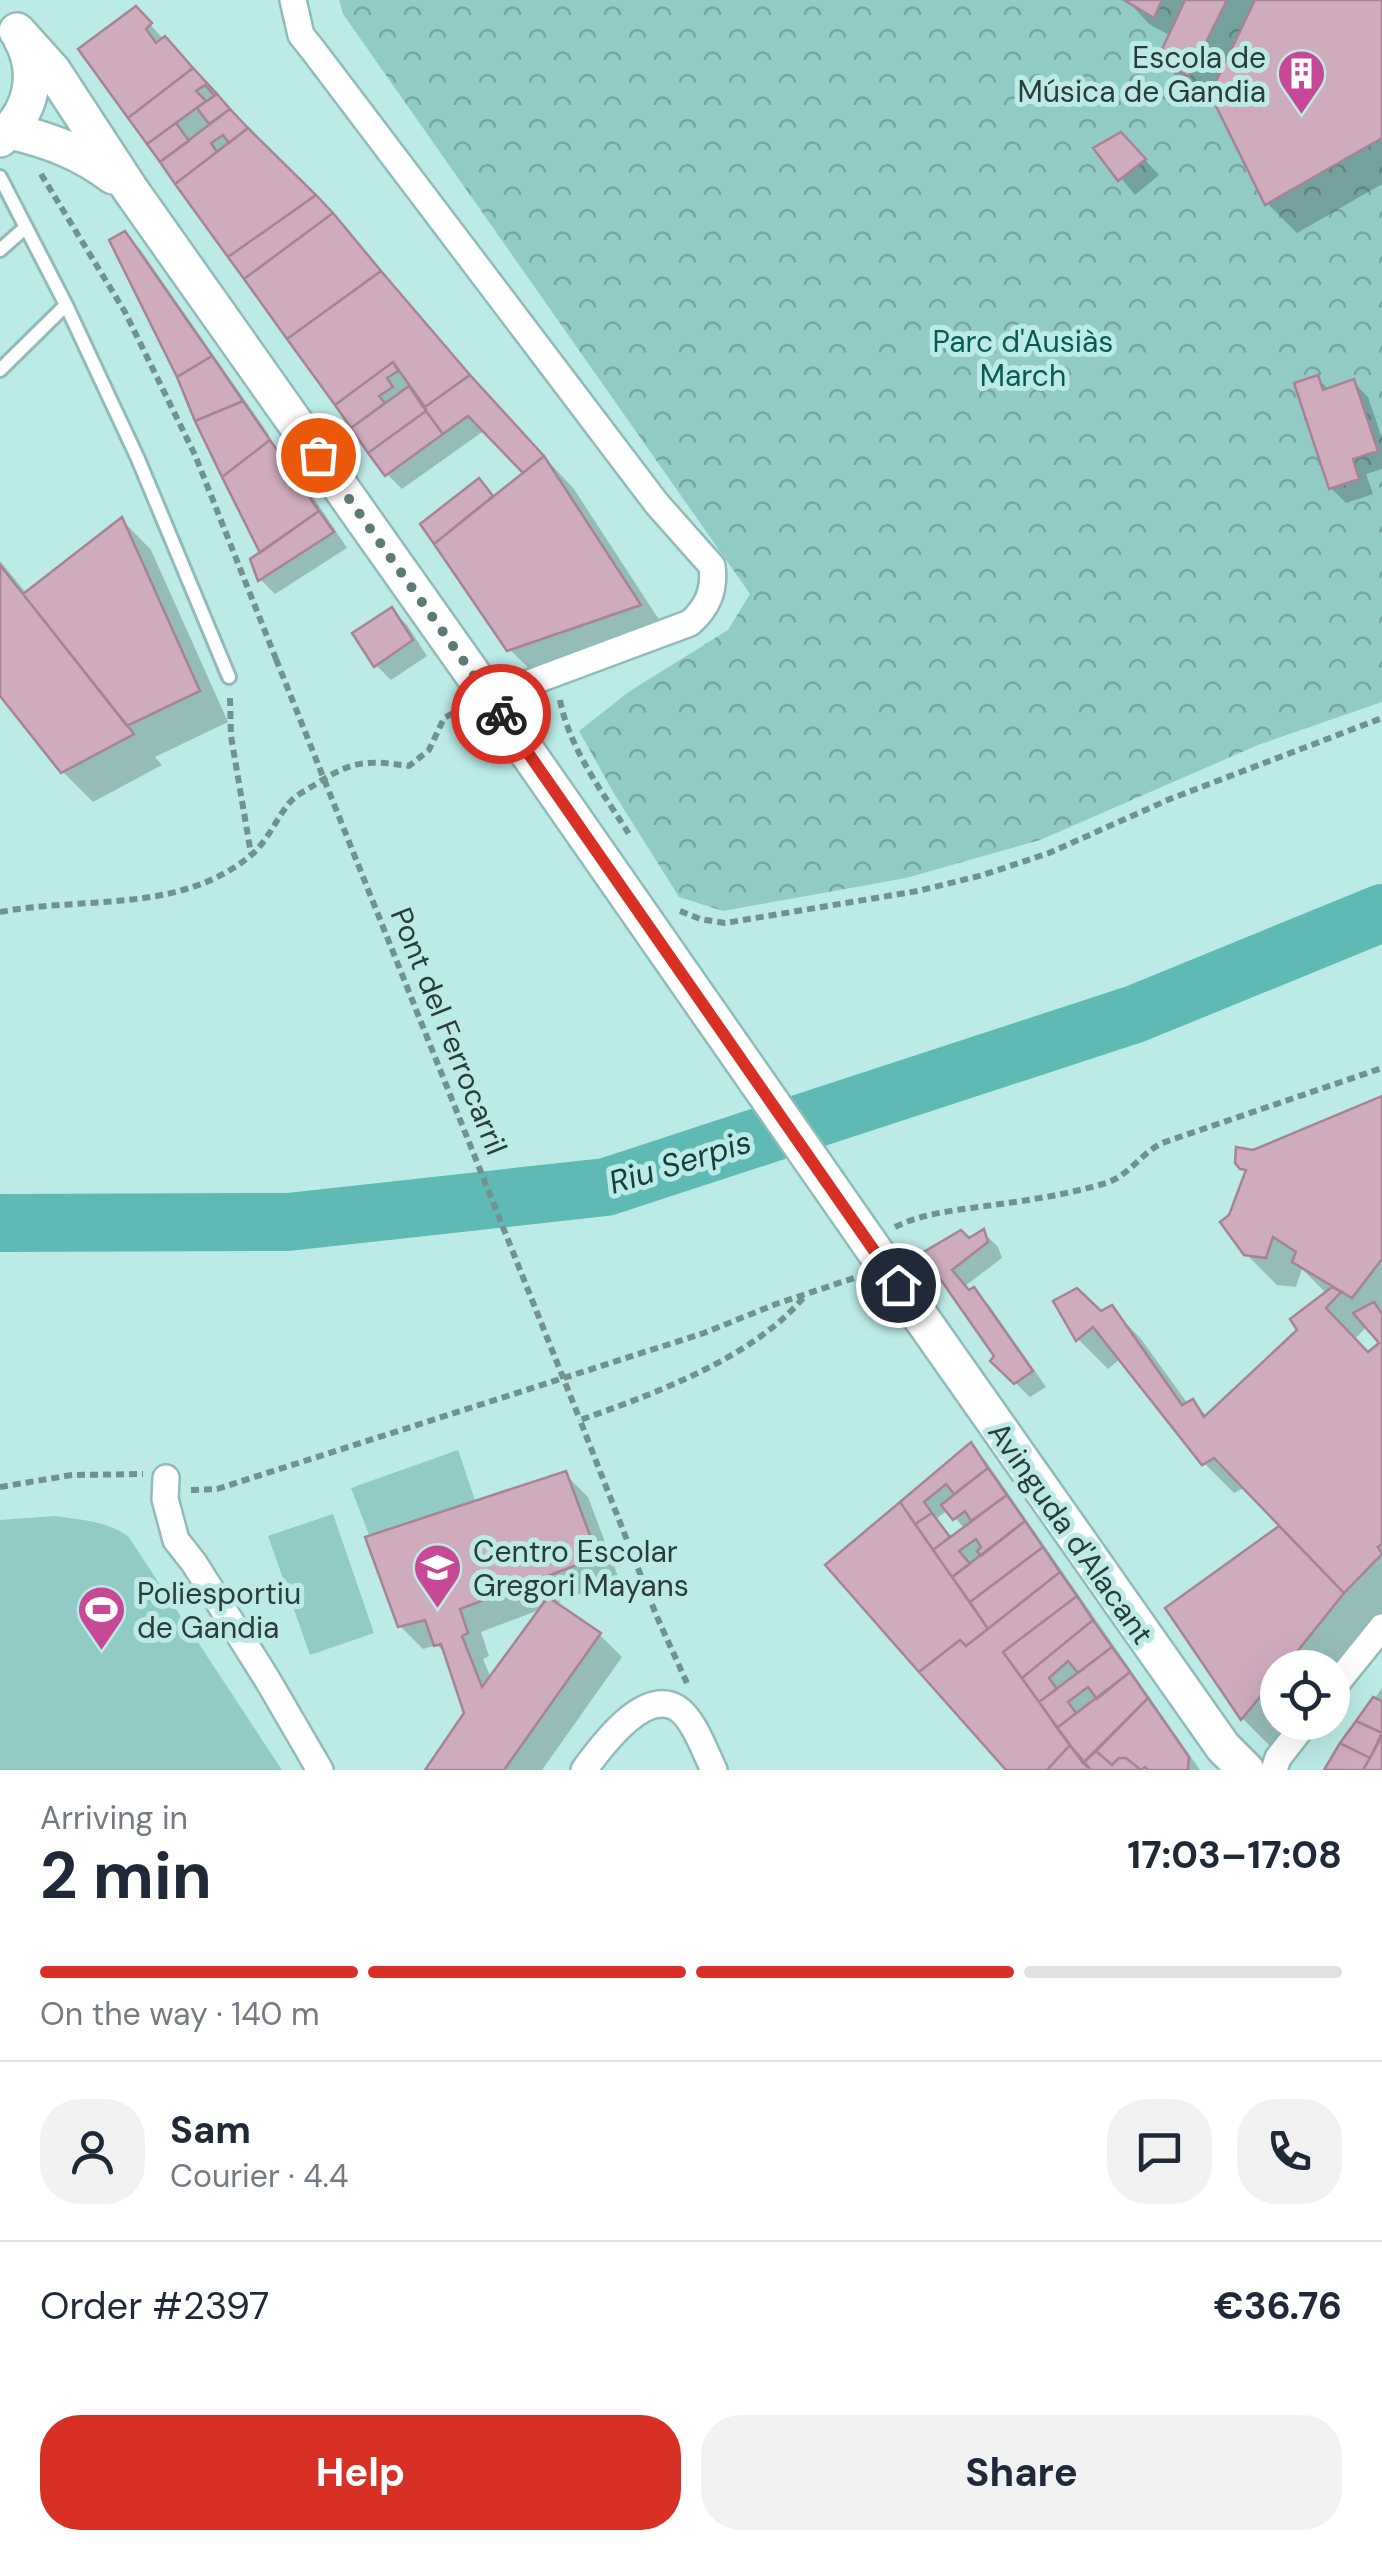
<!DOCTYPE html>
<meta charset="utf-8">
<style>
:root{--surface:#fff;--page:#f2f2f3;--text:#1f2937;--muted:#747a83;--line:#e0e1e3;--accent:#d93025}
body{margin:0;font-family:"DM Sans",sans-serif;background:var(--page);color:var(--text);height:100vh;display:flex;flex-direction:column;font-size:38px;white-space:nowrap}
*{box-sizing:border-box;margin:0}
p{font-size:32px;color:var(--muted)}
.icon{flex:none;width:55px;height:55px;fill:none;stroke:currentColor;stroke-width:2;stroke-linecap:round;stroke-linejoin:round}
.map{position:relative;height:1770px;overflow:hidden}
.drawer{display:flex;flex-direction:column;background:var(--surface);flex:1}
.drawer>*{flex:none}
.controls{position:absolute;left:1260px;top:1650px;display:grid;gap:20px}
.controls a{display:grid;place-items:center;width:90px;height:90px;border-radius:50%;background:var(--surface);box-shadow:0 10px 40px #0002;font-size:50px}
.pin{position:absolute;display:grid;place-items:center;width:85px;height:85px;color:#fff;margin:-42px;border:5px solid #fff;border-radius:50%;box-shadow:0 2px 10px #0007}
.courier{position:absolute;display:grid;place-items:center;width:100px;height:100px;margin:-50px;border:8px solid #d93025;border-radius:50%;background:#fff;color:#222;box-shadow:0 2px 12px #0007}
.summary em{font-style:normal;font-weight:700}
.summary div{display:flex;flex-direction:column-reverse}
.summary{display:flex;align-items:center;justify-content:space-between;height:170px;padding:0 40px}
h1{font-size:65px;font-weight:700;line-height:75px}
.bar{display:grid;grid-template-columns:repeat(4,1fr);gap:15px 10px;align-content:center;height:120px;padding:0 40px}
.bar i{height:12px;border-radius:8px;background:var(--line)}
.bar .current{background:var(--accent)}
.bar p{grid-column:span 4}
.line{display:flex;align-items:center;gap:25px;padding:0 40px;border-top:2px solid var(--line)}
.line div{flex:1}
.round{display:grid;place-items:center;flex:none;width:105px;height:105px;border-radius:40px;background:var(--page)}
.cta{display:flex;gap:20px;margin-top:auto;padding:20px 40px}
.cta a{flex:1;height:115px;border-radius:40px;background:var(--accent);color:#fff;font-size:40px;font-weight:700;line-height:115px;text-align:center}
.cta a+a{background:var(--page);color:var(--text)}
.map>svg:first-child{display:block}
</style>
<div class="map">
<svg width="1382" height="1770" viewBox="0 0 1382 1770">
<defs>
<pattern id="park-crowns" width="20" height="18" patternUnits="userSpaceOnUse" patternTransform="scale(2.5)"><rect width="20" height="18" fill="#92cac6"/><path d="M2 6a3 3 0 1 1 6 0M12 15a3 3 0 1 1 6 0" fill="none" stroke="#77a5a2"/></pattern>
</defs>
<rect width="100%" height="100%" fill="#bcebe7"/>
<path fill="#92cac6" d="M458 1450 475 1500 369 1535 351 1488Z
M333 1514 374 1633 310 1655 268 1536Z
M55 1516C81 1520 106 1521 128 1536L282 1770H0V1520Z"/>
<path fill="url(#park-crowns)" d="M339 0H1382V702L1258 745 1040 840 906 878 723 911 679 897 615 795 579 731 630 691 728 630 750 594 343 14Z"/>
<path fill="#0003" fill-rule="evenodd" d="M1127 0H1382V184L1297 233 1267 203 1215 98 1183 83 1160 60 1171 36 1149 24Z
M136 9 228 110 355 239 490 399 574 489 669 635 540 679 509 649 424 524 478 481 495 498 526 474 485 430 402 489 387 474 82 50Z
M1097 149 1136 150 1159 175 1135 195Z
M125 234 140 249 269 435 267 441 292 465 347 548 275 594 260 579 263 553Z
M1317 378 1329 390 1353 382 1368 397 1382 438V469L1366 474 1373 494 1346 503 1331 488Z
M122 520 151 550 228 722 155 757 162 765 93 802 63 772 0 692V561L27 594Z
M392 610 407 625 427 656 391 680 376 665Z
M1382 1098V1343L1367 1326 1354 1340 1368 1355 1382 1344V1614L1332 1674V1668H1278V1722H1293L1272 1748 1243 1719 1169 1608 1283 1527 1245 1487 1234 1493 1204 1463 1121 1358 1108 1369 1078 1339 1100 1314 1111 1308 1141 1339 1188 1404 1193 1402 1208 1417 1301 1330 1327 1294 1302 1269 1296 1287 1277 1285 1246 1254 1231 1217 1248 1173 1238 1162Z
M983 1232 998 1247 1002 1258 965 1286 970 1292 974 1290 989 1305 1046 1387 1030 1397 993 1361 998 1356 926 1254 969 1241Z
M971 1446 985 1460 1200 1770H1009L828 1565ZM948 1510 965 1529 951 1539 937 1518Z
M565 1474 588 1497 619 1579 554 1604 599 1634 622 1657 542 1770H428L467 1713 448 1656 437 1645 423 1649 400 1626ZM542 1609 491 1678 483 1659 489 1656 481 1632Z
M1382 1688V1770H1328L1343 1743Z"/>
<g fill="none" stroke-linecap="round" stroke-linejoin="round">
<path stroke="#5fb9b4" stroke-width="58" d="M0 1223 288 1222 606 1187 1135 1014 1382 913"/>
</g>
<path fill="#cfabbe" stroke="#a68496" stroke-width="2.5" d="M1124 0H1162L1154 18Z
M1185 0H1227L1189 76 1157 60Z
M1255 0H1382V138L1265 205 1210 94Z
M136 6 152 23 146 29 156 43 165 36 193 68 128 118 78 49Z
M193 68 217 94 214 95 205 85 196 91 206 101 147 144 128 118Z
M217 94 230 109 209 124 197 108Z
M230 109 248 128 229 143 223 135 211 143 217 152 175 184 160 162Z
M176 123 189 141 160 162 147 144Z
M248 128 316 195 228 257 175 184Z
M1121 132 1146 159 1118 181 1093 148Z
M316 195 333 213 244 279 228 257Z
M333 213 381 271 287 339 244 279Z
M125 231 212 356 177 377 109 240Z
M381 271 470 375 425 407 393 362 335 405 287 339Z
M212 356 243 401 195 421 177 377Z
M393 362 398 371 387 378 393 387 379 396 385 403 351 428 335 405Z
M470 375 544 456 523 473 468 416 443 434 426 411 425 407Z
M1318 375 1323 390 1354 379 1378 451 1353 459 1359 479 1329 489 1294 383Z
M409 386 426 411 368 453 351 428Z
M243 401 270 440 222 477 195 421Z
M426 411 443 434 385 476 368 453Z
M270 440 319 511 260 553 222 477Z
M544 456 641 605 507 651 434 544Z
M479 478 493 496 434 544 420 524Z
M319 511 334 532 258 581 250 559Z
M122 517 200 691 127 726 23 594Z
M0 565 134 734 61 773 0 696Z
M392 607 413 640 374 667 352 633Z
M1382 1096V1259L1352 1298 1292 1262 1296 1252 1273 1237 1266 1258 1244 1255 1220 1222 1229 1215 1246 1170 1240 1169 1235 1163 1236 1147 1253 1150Z
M984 1229 988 1242 952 1270 969 1290 974 1287 1033 1371 1014 1384 990 1361 994 1356 922 1253 961 1230 969 1238Z
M1332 1287 1341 1292 1326 1308 1368 1352 1379 1343 1353 1313 1374 1302 1382 1314V1544L1378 1547 1382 1554 1344 1593 1214 1458 1202 1465 1093 1327 1076 1341 1053 1301 1077 1288 1101 1311 1112 1305 1182 1405 1193 1399 1204 1417 1297 1330 1290 1319Z
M971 1442 988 1468 954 1494 946 1484 924 1502 932 1513 915 1524 900 1502Z
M988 1468 1007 1495 971 1521 965 1511 953 1520 941 1505Z
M566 1471 598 1557 460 1609 468 1633 462 1636 482 1687 548 1597 601 1633 504 1770H425L464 1713 441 1644 434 1646 425 1620 398 1627 365 1537Z
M1007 1495 1025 1521 981 1556 977 1551 981 1547 976 1539 959 1551 970 1564 952 1577 933 1550Z
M900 1502 988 1629 966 1646 960 1640 919 1672 825 1565Z
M932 1513 950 1537 933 1550 915 1524Z
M1025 1521 1043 1547 970 1602 952 1577Z
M1279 1526 1344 1593 1284 1668H1278V1675L1241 1720 1165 1608Z
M1043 1547 1060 1572 988 1629 970 1602Z
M1060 1572 1077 1596 1003 1652 1070 1745 1047 1770H1006L919 1672 960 1640 966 1646Z
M1077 1596 1093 1620 1022 1678 1003 1652Z
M1093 1620 1112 1647 1078 1673 1068 1661 1049 1678 1057 1689 1039 1702 1022 1678Z
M1112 1647 1130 1672 1097 1699 1088 1687 1068 1702 1076 1713 1057 1728 1039 1702Z
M1130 1672 1148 1698 1083 1763 1057 1728Z
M1373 1697 1382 1701V1733L1356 1721Z
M1148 1698 1189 1757 1188 1770H1148L1145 1767 1141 1770 1126 1758H1119L1112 1765 1096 1751Z
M1356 1721 1382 1733 1370 1758 1340 1743Z
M1382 1736V1770H1363L1370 1758Z
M1340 1743 1370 1758 1363 1770H1324Z
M1070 1745 1091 1770H1047Z
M1096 1751 1112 1765 1119 1758H1126L1141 1770H1091L1083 1763Z"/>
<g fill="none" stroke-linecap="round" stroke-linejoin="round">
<defs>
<path id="lane" d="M0 177 66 305 138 459 229 677
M0 250 26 227
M0 370 66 305"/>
<path id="street" d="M293 0 301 35 313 50 657 504 712 566C715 590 708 607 690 623L510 690 487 694
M166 1478 165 1499 176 1540 194 1563 267 1679 320 1770
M1332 1689 1382 1627
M584 1770C600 1748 643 1688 677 1708 694 1719 705 1752 714 1770
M1274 1770 1278 1758 1306 1722"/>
<path id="secondary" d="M17 31 53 71 130 189 498 710
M10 131C49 140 81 152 113 176
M0 139C31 113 41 74 21 38
M920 1316 1223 1747 1246 1770"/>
</defs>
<use href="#lane" stroke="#8fbcb9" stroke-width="18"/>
<use href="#street" stroke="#8fbcb9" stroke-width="30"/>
<use href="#secondary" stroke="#8fbcb9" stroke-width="40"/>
<path stroke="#71928f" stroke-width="6" stroke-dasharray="8 5" stroke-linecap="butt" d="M41 174 125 312 195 455 276 659
M230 698 231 736 251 854
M560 700C569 748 603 793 629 834
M680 911 700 919 725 923 918 891 983 875 1049 853 1170 799 1382 718
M0 912C84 896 179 914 250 856 267 843 276 818 291 801 298 794 308 789 316 784 353 760 367 760 409 766L429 750 444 718 461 709
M895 1227C925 1212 960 1210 993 1205 1031 1200 1069 1194 1106 1183 1130 1175 1140 1154 1162 1143L1382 1068
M0 1487 72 1475 143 1474
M191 1490 217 1489 704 1333 776 1304 854 1278
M687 1683 657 1617 580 1420C654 1394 753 1358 804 1297"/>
<use href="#lane" stroke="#fff" stroke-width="12"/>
<use href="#street" stroke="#fff" stroke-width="25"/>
<use href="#secondary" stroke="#fff" stroke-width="35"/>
<defs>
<path id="secondary-bridge" d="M498 710 920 1316"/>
</defs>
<use href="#secondary-bridge" stroke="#8fbcb9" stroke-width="40" stroke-linecap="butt"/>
<path stroke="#71928f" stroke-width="6" stroke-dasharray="8 5" stroke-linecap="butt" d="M276 659 580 1420"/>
<use href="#secondary-bridge" stroke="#fff" stroke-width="35"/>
</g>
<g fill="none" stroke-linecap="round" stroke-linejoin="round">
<path stroke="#5d7a77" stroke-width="10" stroke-dasharray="0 18" d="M318 455 501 714"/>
<path stroke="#d93025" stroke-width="12" d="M501 714 898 1285"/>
</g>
<defs>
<symbol id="building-pin" viewBox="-11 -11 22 30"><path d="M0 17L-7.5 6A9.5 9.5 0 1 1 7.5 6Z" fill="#c64896" stroke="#bcebe7"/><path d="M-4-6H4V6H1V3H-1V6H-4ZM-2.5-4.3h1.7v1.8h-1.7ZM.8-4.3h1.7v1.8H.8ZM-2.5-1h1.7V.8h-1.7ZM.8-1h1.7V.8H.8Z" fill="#fff"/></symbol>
<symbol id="school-pin" viewBox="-11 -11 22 30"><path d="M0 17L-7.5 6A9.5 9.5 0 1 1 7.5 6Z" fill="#c64896" stroke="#bcebe7"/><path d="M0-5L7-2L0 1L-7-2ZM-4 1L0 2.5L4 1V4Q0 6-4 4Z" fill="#fff"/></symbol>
<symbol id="stadium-pin" viewBox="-11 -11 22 30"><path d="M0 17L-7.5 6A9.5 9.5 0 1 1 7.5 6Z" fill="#c64896" stroke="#bcebe7"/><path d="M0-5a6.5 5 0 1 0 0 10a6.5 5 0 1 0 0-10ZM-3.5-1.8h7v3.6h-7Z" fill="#fff"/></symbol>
</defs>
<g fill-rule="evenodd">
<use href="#building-pin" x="1274" y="46" width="55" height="75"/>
<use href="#school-pin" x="410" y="1540" width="55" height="75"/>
<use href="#stadium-pin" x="74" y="1582" width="55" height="75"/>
</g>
<g text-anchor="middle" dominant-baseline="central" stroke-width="10" stroke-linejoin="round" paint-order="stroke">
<g font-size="30" fill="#2a3d3b" stroke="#bcebe7" text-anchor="start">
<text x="1266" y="57" text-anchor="end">Escola de<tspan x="1266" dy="34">Música de Gandia</tspan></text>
<text x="473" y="1551">Centro Escolar<tspan x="473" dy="34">Gregori Mayans</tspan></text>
<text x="137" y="1593">Poliesportiu<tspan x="137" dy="34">de Gandia</tspan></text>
</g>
<g font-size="30" fill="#085a57" stroke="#bcebe7">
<text x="1023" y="341">Parc d'Ausiàs<tspan x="1023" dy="34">March</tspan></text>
</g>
<g font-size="30" fill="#2a3d3b" stroke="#bcebe7">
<text transform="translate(449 1031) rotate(68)">Pont del Ferrocarril</text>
<text transform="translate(1071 1533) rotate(55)">Avinguda d'Alacant</text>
</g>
<g font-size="32" font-style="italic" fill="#133e3c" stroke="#bcebe7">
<text transform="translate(680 1162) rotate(-17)">Riu Serpis</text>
</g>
</g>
</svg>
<div class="controls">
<a><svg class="icon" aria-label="locate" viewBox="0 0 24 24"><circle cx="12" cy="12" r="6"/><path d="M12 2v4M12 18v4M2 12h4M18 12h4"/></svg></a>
</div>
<div class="pin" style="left:318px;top:455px;background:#ea580c"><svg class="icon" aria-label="bag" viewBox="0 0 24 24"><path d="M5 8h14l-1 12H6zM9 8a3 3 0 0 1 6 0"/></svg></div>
<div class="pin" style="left:898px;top:1285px;background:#1f2937"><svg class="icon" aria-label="home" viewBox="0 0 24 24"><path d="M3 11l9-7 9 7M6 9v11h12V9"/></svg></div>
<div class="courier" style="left:501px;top:714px"><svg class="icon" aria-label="bike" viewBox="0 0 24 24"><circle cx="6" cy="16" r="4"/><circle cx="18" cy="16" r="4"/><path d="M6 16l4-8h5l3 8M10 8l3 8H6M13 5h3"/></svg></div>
</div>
<section class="drawer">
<div class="summary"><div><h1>2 min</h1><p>Arriving in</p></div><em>17:03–17:08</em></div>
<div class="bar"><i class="current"></i><i class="current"></i><i class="current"></i><i></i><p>On the way · 140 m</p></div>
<div class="line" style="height:180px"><a class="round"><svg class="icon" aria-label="person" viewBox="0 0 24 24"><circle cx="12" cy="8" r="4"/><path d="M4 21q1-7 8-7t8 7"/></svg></a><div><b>Sam</b><p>Courier · 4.4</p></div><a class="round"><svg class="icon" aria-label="chat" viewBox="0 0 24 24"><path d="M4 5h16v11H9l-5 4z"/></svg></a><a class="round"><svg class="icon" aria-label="phone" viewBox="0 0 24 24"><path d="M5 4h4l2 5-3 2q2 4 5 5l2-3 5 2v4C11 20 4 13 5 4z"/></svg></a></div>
<div class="line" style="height:130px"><div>Order #2397</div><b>€36.76</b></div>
<div class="cta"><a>Help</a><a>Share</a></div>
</section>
